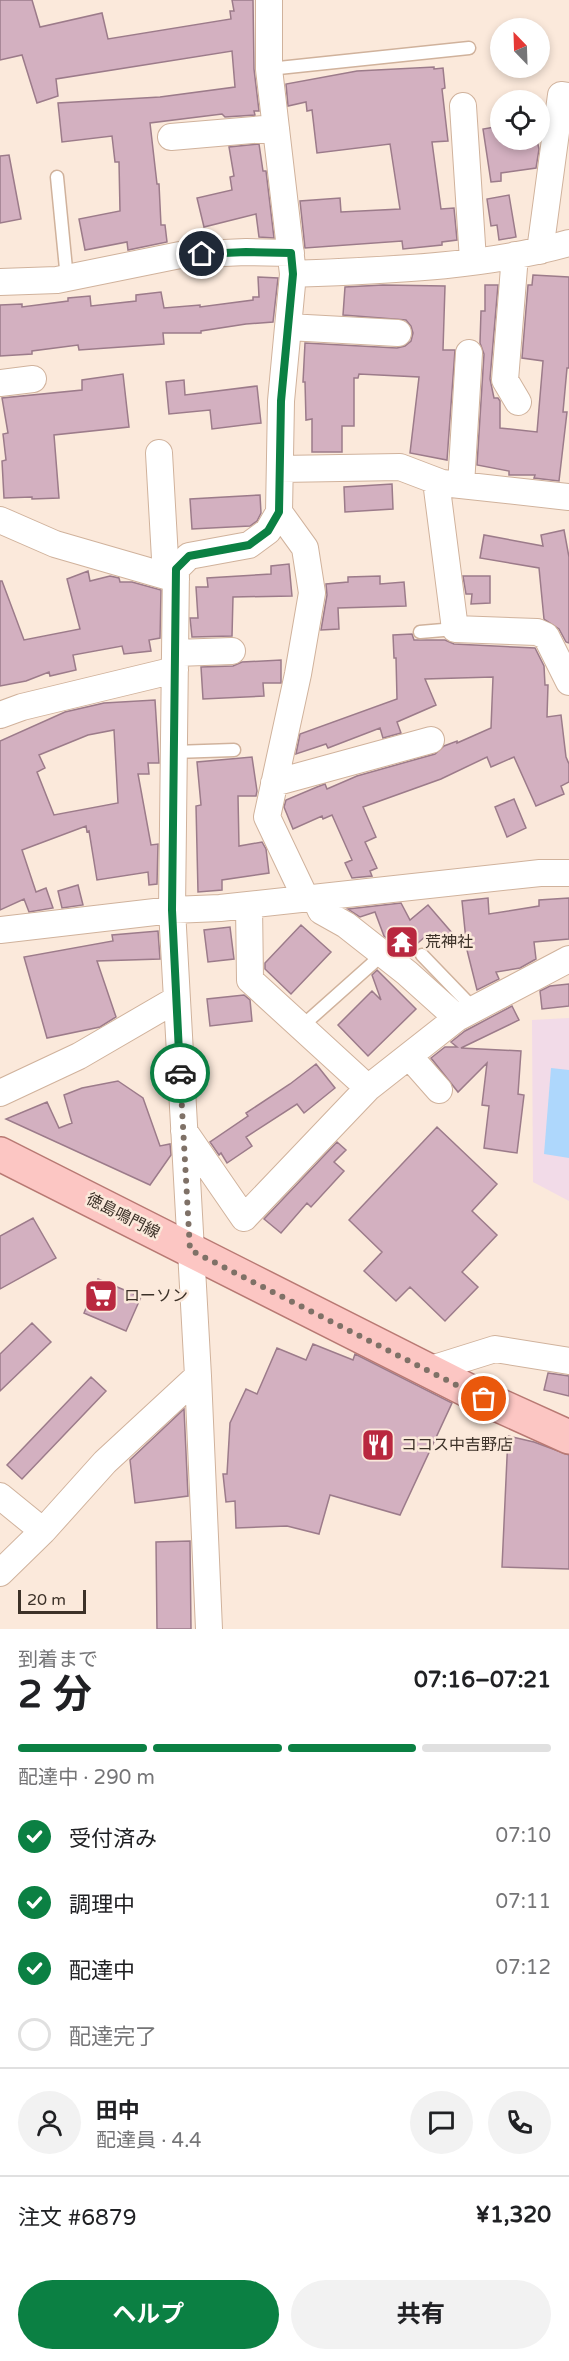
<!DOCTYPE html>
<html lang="ja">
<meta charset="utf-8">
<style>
:root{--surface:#fff;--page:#f2f2f2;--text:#202124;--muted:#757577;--line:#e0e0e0;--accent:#0b8043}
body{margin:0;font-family:"Varela Round","Noto Sans JP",sans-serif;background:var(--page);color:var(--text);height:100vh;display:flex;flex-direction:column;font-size:22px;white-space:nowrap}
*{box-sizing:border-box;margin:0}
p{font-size:20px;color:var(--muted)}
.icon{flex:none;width:33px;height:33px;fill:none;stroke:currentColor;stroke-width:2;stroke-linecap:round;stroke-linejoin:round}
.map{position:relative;height:1629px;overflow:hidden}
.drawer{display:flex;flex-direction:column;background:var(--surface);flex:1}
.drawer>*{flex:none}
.needle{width:39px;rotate:337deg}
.tools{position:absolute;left:490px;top:18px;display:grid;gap:12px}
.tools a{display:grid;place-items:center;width:60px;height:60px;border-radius:50%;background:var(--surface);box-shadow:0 3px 9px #0003;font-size:30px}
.scale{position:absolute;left:18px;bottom:15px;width:68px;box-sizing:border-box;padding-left:6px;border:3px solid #3c3128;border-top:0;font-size:16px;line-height:21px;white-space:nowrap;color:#3c3128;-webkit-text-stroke:4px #fbe9db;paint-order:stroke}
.pin{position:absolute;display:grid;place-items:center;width:51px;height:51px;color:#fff;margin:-26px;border:3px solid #fff;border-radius:50%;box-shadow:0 2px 6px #0007}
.courier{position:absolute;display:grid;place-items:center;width:60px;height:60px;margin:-30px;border:4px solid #0b8043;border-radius:50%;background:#fff;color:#222;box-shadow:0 2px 8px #0007}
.summary em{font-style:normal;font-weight:700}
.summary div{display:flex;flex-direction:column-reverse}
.summary{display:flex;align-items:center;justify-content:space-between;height:102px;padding:0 18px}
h1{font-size:39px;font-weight:700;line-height:45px}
.bar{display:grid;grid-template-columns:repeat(4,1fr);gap:9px 6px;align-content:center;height:72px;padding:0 18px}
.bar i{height:8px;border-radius:4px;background:var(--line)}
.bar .on{background:var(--accent)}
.bar p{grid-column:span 4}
.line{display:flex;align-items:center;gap:15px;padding:0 18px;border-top:2px solid var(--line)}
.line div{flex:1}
.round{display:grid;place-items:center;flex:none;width:63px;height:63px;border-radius:32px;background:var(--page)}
ol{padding:0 18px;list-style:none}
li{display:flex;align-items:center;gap:18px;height:66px}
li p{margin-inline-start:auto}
li .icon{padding:6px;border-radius:50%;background:var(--accent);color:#fff;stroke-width:4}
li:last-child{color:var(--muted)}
li i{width:33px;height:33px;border:3px solid var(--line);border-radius:50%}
.button{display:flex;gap:12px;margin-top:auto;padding:12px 18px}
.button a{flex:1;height:69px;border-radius:36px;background:var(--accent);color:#fff;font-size:24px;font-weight:700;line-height:69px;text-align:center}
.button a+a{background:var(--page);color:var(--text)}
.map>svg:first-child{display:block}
</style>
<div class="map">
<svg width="569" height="1629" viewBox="0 0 569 1629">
<rect width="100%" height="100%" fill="#fbe9db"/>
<path fill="#f2dbe8" d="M569 1018V1201L533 1182 532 1020Z"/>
<path fill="#aed7fc" d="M551 1068 569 1070V1158L544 1154Z"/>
<path fill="#d3b0c0" stroke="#9c7b8a" stroke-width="1.5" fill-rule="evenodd" d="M0 0H32L40 27 102 13 108 39 231 19 230 11H234L232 0H253L254 69 259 111H254L255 115 225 117 222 114 150 123 157 184H159L161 225H165L167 242 128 250 127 242 85 250 79 219 120 211 119 162H115L112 136 62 142 58 103 160 97 235 87 232 51 56 79 58 96 37 103 22 55 0 60Z
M434 67V69L443 68 445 88 442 89 448 141 432 142 441 209 454 208 457 240 442 242V245L403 249 402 241 305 248 300 201 340 198 341 212 400 209 390 144 317 153 312 110 307 111 306 102 288 106 286 84 357 71Z
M501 126V140H537L539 149 536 168 501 173V181L491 182 483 129Z
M259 144 263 171H266L274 238 259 237 256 214 204 227 197 198 232 190 230 177 234 176 229 147Z
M9 155 21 219 0 223V156Z
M509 195 516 237 499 240 497 225 491 226 487 199Z
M533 275 569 277V368H567L563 412H567L559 481 534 478 535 475H509V471L477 465 484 354 480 343 481 311H485V285H498L490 379 494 398H498L500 401V428L537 432 543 361 522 358 528 285H532Z
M258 277 278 278 273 322 246 324 201 331V333H163L164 344 79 350 78 345 32 351V354L0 356V305L22 304V307L68 301V298L90 296 91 306 136 301V295L161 292 164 308 200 305V307L253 300V297H259Z
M383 285 445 286 443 350H455L447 460 410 453 419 377 359 374 358 378H354V426H342V452H312V419L306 420 305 382H303L305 343 397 348 405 346 411 341 413 333 411 326 406 320 343 315 345 287Z
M123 374 129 427 54 435 59 498 32 499V497L4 498 2 461 6 460 3 434 8 433 2 398 82 390V380Z
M184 380 185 395 257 386 261 423 212 429 210 410 169 414 166 382Z
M392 484 393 509 345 512 344 487Z
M260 495 261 513 257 521 250 526 192 529 190 499Z
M564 530 569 557V643L566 642 559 629 544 619 539 568 480 558 484 535 543 546 541 535Z
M289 564 292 596 233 597 232 636 192 637 190 618H198L196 587H208L207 578 271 574V566Z
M88 571 90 581 110 576 119 578 120 582H132L161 590 160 638 149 640 151 651 124 654 122 646 73 655 76 670 50 676 49 672 26 681 0 686V581H2L24 640 80 629 67 579Z
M380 576V584L404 582 406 606 338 608 339 629 321 630 327 595 326 584 348 582V577Z
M463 576H490V603L471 604 472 594H466Z
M412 634 414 640H445L454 644 535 648 544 666 545 685H548L547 717 561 715 566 757 569 764V782L561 786 564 794 536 806 514 757 491 767 487 757 441 779 363 807 376 837 365 842 377 868 370 871 372 876 352 878 345 863 352 860 332 815 323 819 322 816 293 829 284 807 286 800 317 787 325 784 327 789 357 776 435 754 444 746 457 741V743L491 728 493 677 425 679 436 705 397 722 401 733 383 738 380 728 328 748 326 744 296 754 300 734 397 699 396 658H394L393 635Z
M281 660V683H263L264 696 203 699 201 667 233 666 242 662Z
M155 700 159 763H148L149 774H138L151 845 158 844 157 884 149 885 148 872 97 880 89 831 87 832 86 826 22 850 36 892 46 888 53 908 29 912 24 899 0 910V741L65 712 104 703ZM114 730 118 803 54 815 37 772 45 768 39 755 88 735Z
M252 757 257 791 256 796H238L239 846 262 842 266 849 269 873 222 880V890L198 892 196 806 201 805 197 762Z
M514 799 526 828 507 837 495 807Z
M78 885 83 905 62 908 58 891Z
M488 898 489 914 539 906V900L569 898V939L534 942 536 959 520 968 496 972 499 979 477 990 467 950 462 901Z
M401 903 410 920 428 905 453 934 436 948 426 936 406 953 384 936 375 912 360 917 348 909Z
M301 925 331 952 291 994 265 969V963Z
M230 927 234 959 208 962 204 930Z
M158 931 160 959 97 961 116 1017 100 1027 47 1038 24 957 113 941 112 935Z
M377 970 416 1009 368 1056 338 1025 372 991 381 1000 372 975Z
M569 984V1006L542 1009 540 991 550 986Z
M244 995 250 1000 252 1021 210 1026 207 999Z
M512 1006 519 1020 461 1048 521 1051 518 1094 524 1095 517 1153 484 1148 489 1106 482 1105 487 1063 458 1092 431 1058 445 1047H457L451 1042 465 1031Z
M316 1064 335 1088 304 1113 297 1104 246 1137 252 1146 227 1163 221 1153 219 1155 210 1142 248 1116 246 1113 290 1084Z
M118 1081 143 1098 160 1146 170 1144 171 1155 150 1185 6 1119 47 1102 59 1128 72 1123 64 1095 82 1088Z
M437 1127 497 1184 472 1211 497 1235 462 1272 478 1287 445 1321 410 1287 396 1301 364 1271 382 1252 349 1220Z
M337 1142 346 1150 334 1162 344 1171 311 1207 307 1203 281 1233 264 1219Z
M33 1218 56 1258 0 1289V1236Z
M98 1279 141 1297 126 1331 84 1313Z
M32 1323 51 1342 0 1391V1354Z
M313 1344 353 1360 355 1354 452 1403 400 1515 330 1495 319 1534 287 1526 236 1528 235 1501 226 1502 223 1474H227L230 1423 246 1389 257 1394 277 1348 306 1360Z
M548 1373 569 1376V1396L544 1390Z
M91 1377 106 1391 22 1479 7 1465Z
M184 1409 188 1496 135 1503 130 1460Z
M508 1436 534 1442 569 1455V1569L502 1567Z
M190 1541 191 1629H157L156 1542Z"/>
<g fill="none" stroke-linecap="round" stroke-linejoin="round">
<defs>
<path id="service" d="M269 69 469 48
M57 177 67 279
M420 632 455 629
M174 752 234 750
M422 955 474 1009
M301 1027 383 954"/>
<path id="minor" d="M463 106 473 260
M171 137 276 128
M540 251 561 95 569 96
M515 255 505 380 518 402
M293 274C384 270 481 268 569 243
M0 282 57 280 180 255 246 252 291 253
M288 327 398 333
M0 383 33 379
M159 453 166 576
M280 469 400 467 442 483 569 497
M436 481 455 629 537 632 546 636 569 682
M461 485 469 353
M279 512 305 548 312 593 298 674 267 817 306 899
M0 520 55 544 176 579
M176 653 232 651
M0 715 22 707 175 670
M274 783 431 740
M315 898 321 911 346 925 407 973 457 1018
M249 905 250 980 368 1088
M0 930 172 910 220 908 540 873H569
M409 1056 439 1090
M0 1093 79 1056 177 999
M184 1131 244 1218 368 1088 457 1018 569 959
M428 1370 495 1349 569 1361
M0 1496 43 1531
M0 1573 43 1531 105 1462 198 1376
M209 1629 198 1376 172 910 176 569 189 556 249 545 268 531 279 512 281 401 293 274 269 69V0"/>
<path id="primary" d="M0 1154 485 1399 569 1437"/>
</defs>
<use href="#service" stroke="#d0b29c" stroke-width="15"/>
<use href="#minor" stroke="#d0b29c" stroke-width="28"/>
<use href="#primary" stroke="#b87973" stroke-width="36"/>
<use href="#service" stroke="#fff" stroke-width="12"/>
<use href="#minor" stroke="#fff" stroke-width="26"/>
<use href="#primary" stroke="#fcc6c3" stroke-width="33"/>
</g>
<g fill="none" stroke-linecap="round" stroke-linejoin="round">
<path stroke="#7f7167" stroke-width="6" stroke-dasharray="0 10.8" d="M180 1073 190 1250 484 1399"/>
<path stroke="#0b8043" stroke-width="8" d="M180 1073 172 910 176 569 189 556 249 545 268 531 279 512 281 401 293 274 291 253 246 252 202 254"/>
</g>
<defs>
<symbol id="temple-square" viewBox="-11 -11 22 22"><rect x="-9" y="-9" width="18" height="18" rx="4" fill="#b9283f" stroke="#fbe9db"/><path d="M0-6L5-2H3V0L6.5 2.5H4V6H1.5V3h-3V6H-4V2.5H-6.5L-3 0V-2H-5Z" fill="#fff"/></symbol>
<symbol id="supermarket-square" viewBox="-11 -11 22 22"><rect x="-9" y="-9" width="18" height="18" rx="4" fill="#b9283f" stroke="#fbe9db"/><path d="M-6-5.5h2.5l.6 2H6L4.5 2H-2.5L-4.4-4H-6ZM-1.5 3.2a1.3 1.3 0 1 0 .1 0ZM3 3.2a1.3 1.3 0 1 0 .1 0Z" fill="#fff"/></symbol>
<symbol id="restaurant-square" viewBox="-11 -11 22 22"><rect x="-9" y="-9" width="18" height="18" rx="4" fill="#b9283f" stroke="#fbe9db"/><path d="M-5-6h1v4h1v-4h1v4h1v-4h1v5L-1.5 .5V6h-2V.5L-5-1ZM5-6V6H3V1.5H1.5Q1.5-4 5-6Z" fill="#fff"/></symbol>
</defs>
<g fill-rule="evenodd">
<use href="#temple-square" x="383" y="923" width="38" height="38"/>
<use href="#supermarket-square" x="82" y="1277" width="38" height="38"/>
<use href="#restaurant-square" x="359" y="1426" width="38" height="38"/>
</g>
<g text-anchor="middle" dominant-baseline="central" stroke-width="5" stroke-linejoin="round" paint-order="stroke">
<g font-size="16" fill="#3c3128" stroke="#fbe9db" text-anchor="start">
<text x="425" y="942">荒神社</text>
<text x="124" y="1296">ローソン</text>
<text x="401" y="1445">ココス中吉野店</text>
</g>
<g font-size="16" fill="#3c3128" stroke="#fbe9db">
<text transform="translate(123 1216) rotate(27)">徳島鳴門線</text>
</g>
</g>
</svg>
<div class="tools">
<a><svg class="needle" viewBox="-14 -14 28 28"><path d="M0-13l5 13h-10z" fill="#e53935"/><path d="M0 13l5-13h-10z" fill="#757577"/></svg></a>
<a><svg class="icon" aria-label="locate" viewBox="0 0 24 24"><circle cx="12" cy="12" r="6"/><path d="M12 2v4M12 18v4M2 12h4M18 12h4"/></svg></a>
</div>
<div class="scale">20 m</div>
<div class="pin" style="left:484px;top:1399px;background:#ea580c"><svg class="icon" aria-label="bag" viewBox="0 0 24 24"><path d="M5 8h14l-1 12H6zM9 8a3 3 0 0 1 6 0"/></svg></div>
<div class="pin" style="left:202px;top:254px;background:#1f2937"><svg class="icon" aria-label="home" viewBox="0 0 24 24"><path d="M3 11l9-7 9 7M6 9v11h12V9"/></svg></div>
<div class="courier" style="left:180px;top:1073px"><svg class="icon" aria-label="car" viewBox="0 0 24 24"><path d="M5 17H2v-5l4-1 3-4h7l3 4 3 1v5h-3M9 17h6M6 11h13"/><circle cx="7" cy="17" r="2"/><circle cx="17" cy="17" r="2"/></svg></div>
</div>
<section class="drawer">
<div class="summary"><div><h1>2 分</h1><p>到着まで</p></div><em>07:16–07:21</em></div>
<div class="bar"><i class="on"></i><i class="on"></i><i class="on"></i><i></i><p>配達中 · 290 m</p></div>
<ol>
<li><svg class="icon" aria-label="check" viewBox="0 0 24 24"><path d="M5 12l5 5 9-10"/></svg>受付済み<p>07:10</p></li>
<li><svg class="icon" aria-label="check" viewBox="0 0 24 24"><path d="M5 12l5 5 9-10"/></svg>調理中<p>07:11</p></li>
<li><svg class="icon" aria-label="check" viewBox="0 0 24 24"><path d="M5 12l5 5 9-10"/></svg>配達中<p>07:12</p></li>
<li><i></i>配達完了</li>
</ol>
<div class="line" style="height:108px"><a class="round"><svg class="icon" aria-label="person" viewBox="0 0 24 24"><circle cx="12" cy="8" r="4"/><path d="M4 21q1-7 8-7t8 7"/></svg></a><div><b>田中</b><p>配達員 · 4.4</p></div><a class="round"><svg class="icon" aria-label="chat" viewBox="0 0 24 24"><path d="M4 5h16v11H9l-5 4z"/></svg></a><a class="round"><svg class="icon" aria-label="phone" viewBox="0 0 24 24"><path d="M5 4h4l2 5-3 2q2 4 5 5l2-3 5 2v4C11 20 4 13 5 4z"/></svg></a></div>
<div class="line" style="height:78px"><div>注文 #6879</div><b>¥1,320</b></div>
<div class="button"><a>ヘルプ</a><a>共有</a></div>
</section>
